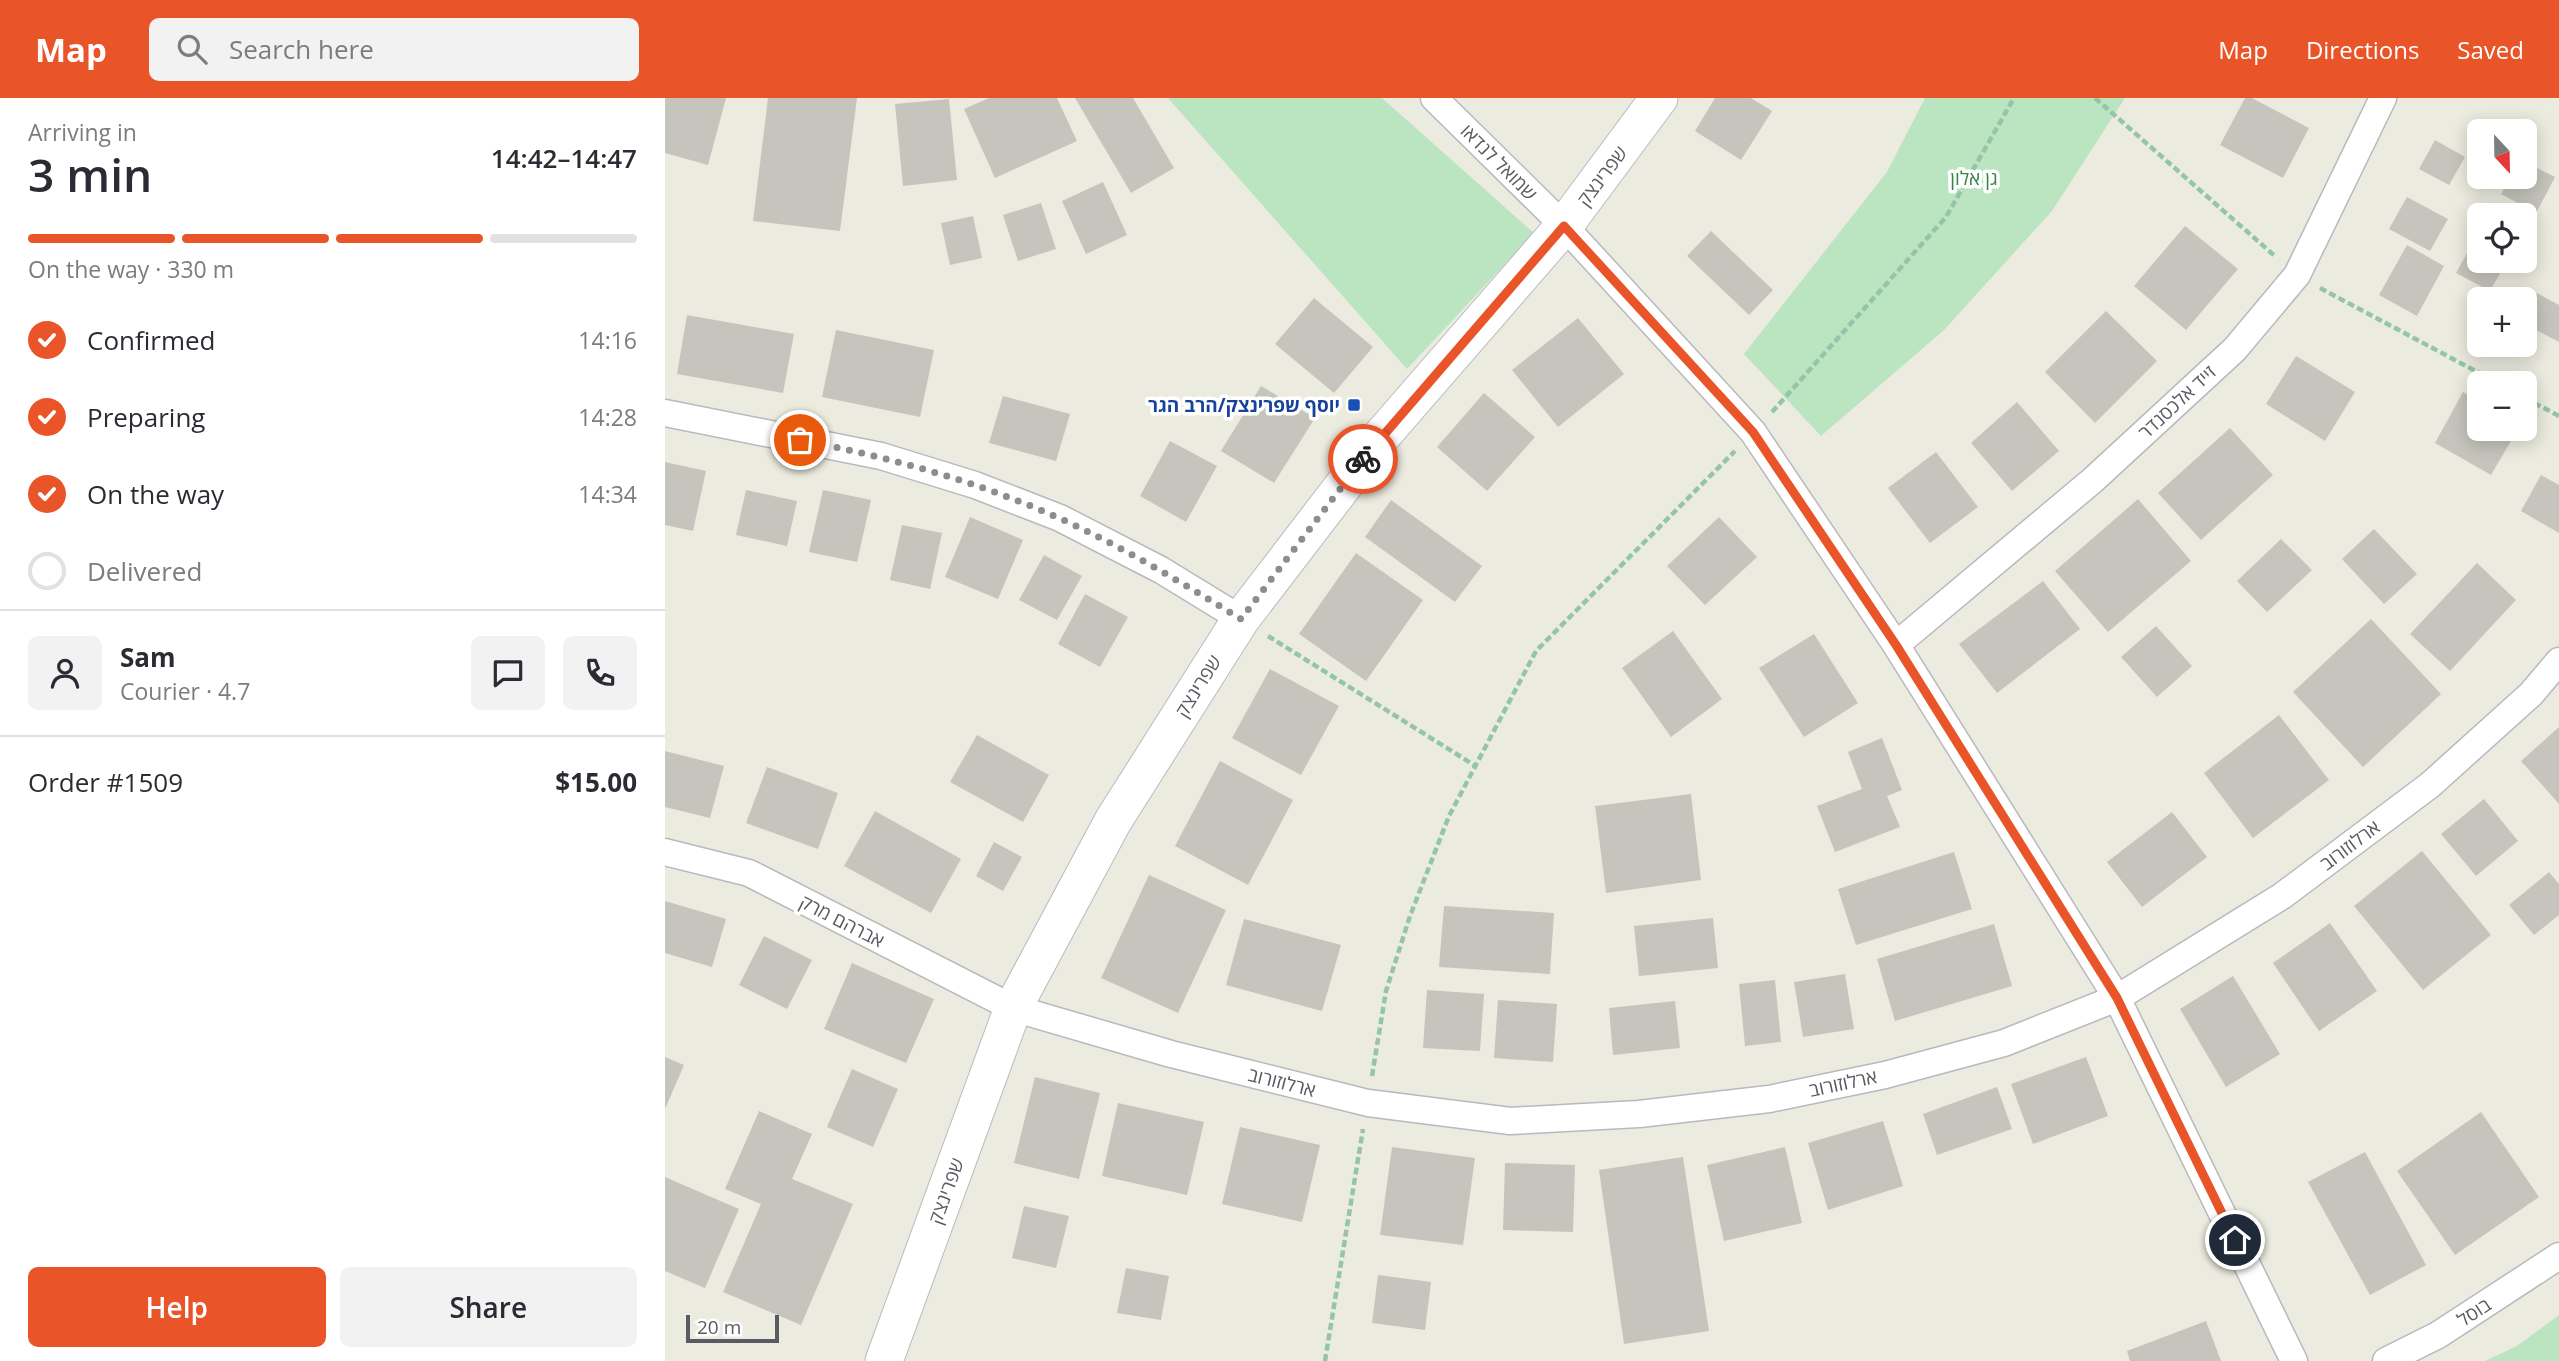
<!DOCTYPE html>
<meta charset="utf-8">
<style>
:root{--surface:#fff;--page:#f2f2f3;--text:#2b2b33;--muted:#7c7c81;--line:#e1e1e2;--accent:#e95428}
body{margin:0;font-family:"Open Sans","Noto Sans Hebrew",sans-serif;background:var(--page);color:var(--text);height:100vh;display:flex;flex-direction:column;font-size:26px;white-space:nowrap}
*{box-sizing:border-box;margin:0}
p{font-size:23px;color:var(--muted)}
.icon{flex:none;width:38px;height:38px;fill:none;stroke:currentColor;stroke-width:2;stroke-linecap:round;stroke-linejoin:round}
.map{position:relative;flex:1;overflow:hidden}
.details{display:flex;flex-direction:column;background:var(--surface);width:665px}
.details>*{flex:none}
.needle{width:46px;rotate:158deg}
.buttons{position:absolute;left:1802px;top:21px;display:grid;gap:14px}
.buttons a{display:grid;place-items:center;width:70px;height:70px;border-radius:10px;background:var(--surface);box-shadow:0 4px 18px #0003;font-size:35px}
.scale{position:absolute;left:21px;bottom:18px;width:93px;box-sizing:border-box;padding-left:7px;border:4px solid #585b61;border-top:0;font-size:19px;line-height:24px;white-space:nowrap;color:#585b61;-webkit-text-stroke:5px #fff;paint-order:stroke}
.pin{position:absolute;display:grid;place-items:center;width:60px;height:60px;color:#fff;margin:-30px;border:4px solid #fff;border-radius:50%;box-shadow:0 2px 7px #0007}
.courier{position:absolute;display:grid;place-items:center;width:70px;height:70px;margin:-35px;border:5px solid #e95428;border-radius:50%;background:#fff;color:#222;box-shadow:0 2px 9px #0007}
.head em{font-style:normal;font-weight:600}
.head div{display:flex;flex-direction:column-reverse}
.head{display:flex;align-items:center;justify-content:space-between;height:119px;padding:0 28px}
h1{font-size:46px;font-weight:600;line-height:52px}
.bar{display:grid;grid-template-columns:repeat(4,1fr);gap:10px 7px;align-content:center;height:84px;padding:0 28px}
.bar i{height:9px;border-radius:5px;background:var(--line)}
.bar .selected{background:var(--accent)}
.bar p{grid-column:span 4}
.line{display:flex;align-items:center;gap:18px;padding:0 28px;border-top:2px solid var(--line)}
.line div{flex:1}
.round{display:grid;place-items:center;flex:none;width:74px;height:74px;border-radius:10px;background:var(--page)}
ol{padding:0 28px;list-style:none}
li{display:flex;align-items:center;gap:21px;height:77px}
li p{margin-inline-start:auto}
li .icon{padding:7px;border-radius:50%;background:var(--accent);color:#fff;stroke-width:4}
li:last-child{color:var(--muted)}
li i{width:38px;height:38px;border:4px solid var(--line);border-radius:50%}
.action{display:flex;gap:14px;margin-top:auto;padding:14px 28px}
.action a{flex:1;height:80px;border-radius:10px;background:var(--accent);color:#fff;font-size:28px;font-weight:600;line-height:80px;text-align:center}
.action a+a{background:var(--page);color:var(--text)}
header{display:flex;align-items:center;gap:42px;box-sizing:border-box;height:98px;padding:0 35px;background:var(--accent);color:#fff}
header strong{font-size:33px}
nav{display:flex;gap:38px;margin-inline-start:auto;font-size:24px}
.search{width:490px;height:63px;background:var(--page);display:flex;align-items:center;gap:18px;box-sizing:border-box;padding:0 24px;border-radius:10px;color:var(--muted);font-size:26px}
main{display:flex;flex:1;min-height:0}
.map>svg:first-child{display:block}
</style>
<header>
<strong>Map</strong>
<div class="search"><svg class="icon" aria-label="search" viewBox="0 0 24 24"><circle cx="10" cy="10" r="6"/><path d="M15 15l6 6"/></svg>Search here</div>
<nav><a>Map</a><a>Directions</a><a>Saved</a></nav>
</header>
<main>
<section class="details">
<div class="head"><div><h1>3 min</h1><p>Arriving in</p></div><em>14:42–14:47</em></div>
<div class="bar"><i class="selected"></i><i class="selected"></i><i class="selected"></i><i></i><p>On the way · 330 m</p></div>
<ol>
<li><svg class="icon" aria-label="check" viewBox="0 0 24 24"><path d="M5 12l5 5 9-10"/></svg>Confirmed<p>14:16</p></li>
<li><svg class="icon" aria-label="check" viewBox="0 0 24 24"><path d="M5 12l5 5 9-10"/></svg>Preparing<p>14:28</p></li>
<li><svg class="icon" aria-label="check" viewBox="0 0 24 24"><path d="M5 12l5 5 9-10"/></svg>On the way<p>14:34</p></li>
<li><i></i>Delivered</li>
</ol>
<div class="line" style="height:126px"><a class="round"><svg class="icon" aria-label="person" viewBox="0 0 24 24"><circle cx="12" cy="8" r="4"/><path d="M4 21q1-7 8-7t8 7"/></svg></a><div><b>Sam</b><p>Courier · 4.7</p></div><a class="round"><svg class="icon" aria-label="chat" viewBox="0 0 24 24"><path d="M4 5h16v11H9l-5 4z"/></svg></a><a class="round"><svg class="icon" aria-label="phone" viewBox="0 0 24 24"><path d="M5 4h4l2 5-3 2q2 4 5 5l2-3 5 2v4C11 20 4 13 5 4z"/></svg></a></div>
<div class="line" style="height:91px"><div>Order #1509</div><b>$15.00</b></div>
<div class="action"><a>Help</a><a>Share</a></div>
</section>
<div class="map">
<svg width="1894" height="1263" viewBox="0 0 1894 1263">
<rect width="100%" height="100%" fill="#ecebdf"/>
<path fill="#bbe4c1" d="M503 0H717L869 135 742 271Z
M1260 0H1460L1387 113 1279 232 1156 338 1079 256 1222 74Z
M1894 1217V1263H1820L1852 1248Z"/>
<path fill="#c6c5bd" d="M0 0H61L43 67 0 55Z
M103 0H192L175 133 88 123Z
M324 0H392L412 43 330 80 299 11Z
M410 0H468L509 70 466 95Z
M1050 0H1086L1107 13 1076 62 1030 33Z
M1580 0H1587L1644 30 1618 80 1555 47Z
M284 1 292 82 238 88 230 6Z
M1770 42 1800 59 1784 87 1754 71Z
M1860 64 1890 79 1871 115 1836 96 1846 79H1860Z
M438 84 462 137 421 156 397 103Z
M1742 99 1783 121 1765 153 1724 131Z
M376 105 391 151 353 163 338 117Z
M308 118 317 160 285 167 276 125Z
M1520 128 1573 171 1521 232 1469 188Z
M1046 133 1108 192 1084 217 1022 158Z
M1810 141 1815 144V163H1842L1825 193 1791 175Z
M1742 147 1779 168 1752 218 1714 197Z
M1872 195 1894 207V244L1860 226V216Z
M649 200 708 249 669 295 610 246Z
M1441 213 1492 263 1430 325 1380 274Z
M22 217 129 236 118 295 12 276Z
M913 220 959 276 893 329 847 272Z
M171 232 269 252 255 319 157 299Z
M1631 258 1690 294 1660 343 1601 306Z
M596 288 650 320 609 385 556 353Z
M1798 294 1815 304V331H1853L1826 377 1770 345Z
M819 295 870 339 822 393 772 349Z
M338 298 405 316 391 363 324 345Z
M1352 304 1394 353 1347 393 1306 345Z
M1565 330 1608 377 1536 442 1493 395Z
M505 343 552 368 521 424 475 398Z
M1271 354 1313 409 1265 445 1223 390Z
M0 364 41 373 28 433 0 427Z
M1876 377 1894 387V435L1856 413Z
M81 392 132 403 122 448 71 437Z
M158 392 206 402 192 464 144 454Z
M1473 401 1526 463 1443 534 1390 473Z
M726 402 817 468 790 504 700 439Z
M305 419 358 442 333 501 280 479Z
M1054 419 1092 459 1040 507 1002 468Z
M237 427 277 435 265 491 225 482Z
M1709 431 1752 476 1719 506 1677 461Z
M1616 441 1647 472 1602 514 1572 483Z
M691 455 758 502 701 583 634 536Z
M379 457 417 478 392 522 354 502Z
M1812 465 1851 502 1785 573 1745 536Z
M1378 483 1415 531 1332 595 1294 546Z
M420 496 463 519 435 569 393 546Z
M1706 521 1776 596 1698 669 1628 594Z
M1491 528 1527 568 1492 599 1456 559Z
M1008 533 1057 601 1006 639 957 570Z
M1149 536 1193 605 1139 639 1094 570Z
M605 571 674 608 636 677 567 640Z
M1614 617 1664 682 1588 740 1539 675Z
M1894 629V706L1856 663Z
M312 637 384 677 358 724 285 684Z
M1217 640 1237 692 1222 698 1235 729 1170 754 1152 708 1197 691 1183 654Z
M0 653 59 668 45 720 0 709Z
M555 663 628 702 583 787 510 748Z
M102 669 173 695 153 751 81 725Z
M1026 696 1036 782 941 795 930 708Z
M1819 701 1853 743 1811 778 1776 736Z
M210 713 296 761 266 815 179 768Z
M1507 714 1542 759 1477 809 1442 764Z
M329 744 357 759 338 793 311 778Z
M1757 753 1826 837 1758 892 1689 808Z
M1289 754 1307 811 1191 847 1173 791Z
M1884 774 1894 786V817L1869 837 1844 807Z
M484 777 561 812 513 915 436 880Z
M0 803 61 821 47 869 0 855Z
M779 808 889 815 885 876 774 869Z
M1048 820 1053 870 974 878 969 828Z
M579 821 676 847 657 913 561 887Z
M1665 825 1712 893 1654 933 1608 865Z
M1329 826 1347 888 1230 923 1212 861Z
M99 838 147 862 122 911 74 887Z
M187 865 269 901 241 965 159 931Z
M1180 876 1189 931 1138 939 1129 884Z
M1568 878 1615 956 1561 989 1515 911Z
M1110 882 1116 944 1080 948 1074 886Z
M762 892 819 896 815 953 758 950Z
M833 902 892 906 888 964 829 960Z
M1010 903 1015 950 948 957 944 910Z
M0 959 19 967 0 1011Z
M1421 959 1443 1018 1368 1046 1346 986Z
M187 971 233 991 208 1049 162 1029Z
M370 979 435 995 414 1081 349 1065Z
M1332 989 1347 1031 1272 1057 1258 1016Z
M453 1005 539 1024 522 1097 437 1078Z
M94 1013 147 1036 127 1081 188 1106 136 1227 58 1194 96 1106 60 1091Z
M1816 1014 1874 1099 1790 1157 1732 1073Z
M1218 1023 1238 1088 1163 1112 1143 1045Z
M575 1029 655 1047 637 1124 557 1106Z
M727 1049 810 1060 798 1147 715 1137Z
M1120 1049 1137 1125 1059 1143 1042 1067Z
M1700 1054 1761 1167 1705 1197 1643 1084Z
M1018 1059 1044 1233 959 1246 934 1072Z
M840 1065 910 1067 908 1134 838 1132Z
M0 1079 74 1111 40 1190 0 1173Z
M359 1108 404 1118 391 1170 347 1160Z
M461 1170 504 1178 496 1222 452 1215Z
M713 1177 766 1184 760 1232 707 1225Z
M1541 1223 1556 1263H1465L1462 1253Z"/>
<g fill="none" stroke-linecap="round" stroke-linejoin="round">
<defs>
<path id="street" d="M769 0 899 128 1088 334 1231 547 1452 900 1629 1263
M0 315 216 358 310 387 395 420 496 472 576 521
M1231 547 1428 382 1570 251 1632 177 1718 0
M0 754 84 775 348 910 506 956 703 1005 845 1023 974 1016 1104 1001 1220 977 1339 945 1452 900 1617 798 1765 687 1866 596 1894 563
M1721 1263 1773 1237 1894 1158"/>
<path id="secondary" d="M219 1263 348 910 448 723 576 521 714 341 899 128 994 0"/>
</defs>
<use href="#street" stroke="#b7b9bf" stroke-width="29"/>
<use href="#secondary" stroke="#b8bbc2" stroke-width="39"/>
<path stroke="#94c5a9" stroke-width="4.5" stroke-dasharray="7 3.5" stroke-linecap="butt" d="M1430 0 1611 159
M1655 190 1833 285
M1860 300 1894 318
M1107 314 1281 119 1349 0
M603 538 809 667
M707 978 721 893 745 818 784 718 871 553 1070 353
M660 1263 698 1031"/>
<use href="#street" stroke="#fff" stroke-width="26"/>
<use href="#secondary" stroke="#fff" stroke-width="37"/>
</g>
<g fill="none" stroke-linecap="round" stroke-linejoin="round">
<path stroke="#8c8d8d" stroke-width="7" stroke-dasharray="0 12.6" d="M135 342C224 359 311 383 394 420 458 449 517 485 576 521L698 361"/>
<path stroke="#e95428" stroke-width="9" d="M698 361 899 128 1088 334 1231 547 1452 900 1570 1142"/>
</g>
<rect fill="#1a4fb4" stroke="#fff" stroke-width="2.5" x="682" y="300" width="14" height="14" rx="3.5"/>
<g text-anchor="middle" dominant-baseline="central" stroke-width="7" stroke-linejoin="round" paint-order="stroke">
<g font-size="19" fill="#585b61" stroke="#fff">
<text transform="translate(834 64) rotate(45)">שמואל לנדאו</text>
<text transform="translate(937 78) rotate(-53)">שפרינצק</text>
<text transform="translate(1512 304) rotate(-43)">זייד אלכסנדר</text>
<text transform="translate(533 588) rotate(-58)">שפרינצק</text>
<text transform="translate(1685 747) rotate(-37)">ארלוזורוב</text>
<text transform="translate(177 823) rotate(27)">אברהם מרק</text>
<text transform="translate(617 984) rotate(14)">ארלוזורוב</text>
<text transform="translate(1178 985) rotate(-12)">ארלוזורוב</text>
<text transform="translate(281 1093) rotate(-70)">שפרינצק</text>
<text transform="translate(1809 1214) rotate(-33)">בוסל</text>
</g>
<g font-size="19" fill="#348444" stroke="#fff">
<text x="1309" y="80">גן אלון</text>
</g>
<g font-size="19" font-weight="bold" fill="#164399" stroke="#fff" text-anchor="end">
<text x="675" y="307">יוסף שפרינצק/הרב הגר</text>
</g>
</g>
</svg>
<div class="buttons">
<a><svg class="needle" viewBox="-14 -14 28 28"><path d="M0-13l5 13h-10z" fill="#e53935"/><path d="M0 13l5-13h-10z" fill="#7c7c81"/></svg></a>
<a><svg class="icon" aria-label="locate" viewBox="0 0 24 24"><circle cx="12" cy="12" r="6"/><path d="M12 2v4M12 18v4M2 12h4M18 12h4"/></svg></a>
<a>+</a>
<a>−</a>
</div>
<div class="scale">20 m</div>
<div class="pin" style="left:135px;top:342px;background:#ea580c"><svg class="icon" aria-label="bag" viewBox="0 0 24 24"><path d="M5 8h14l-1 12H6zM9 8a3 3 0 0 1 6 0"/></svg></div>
<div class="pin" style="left:1570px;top:1142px;background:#1f2937"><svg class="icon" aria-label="home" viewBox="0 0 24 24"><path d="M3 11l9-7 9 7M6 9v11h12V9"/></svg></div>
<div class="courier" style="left:698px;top:361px"><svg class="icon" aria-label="bike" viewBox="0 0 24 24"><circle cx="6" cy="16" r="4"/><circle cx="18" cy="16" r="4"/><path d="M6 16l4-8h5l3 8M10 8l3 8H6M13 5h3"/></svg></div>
</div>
</main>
